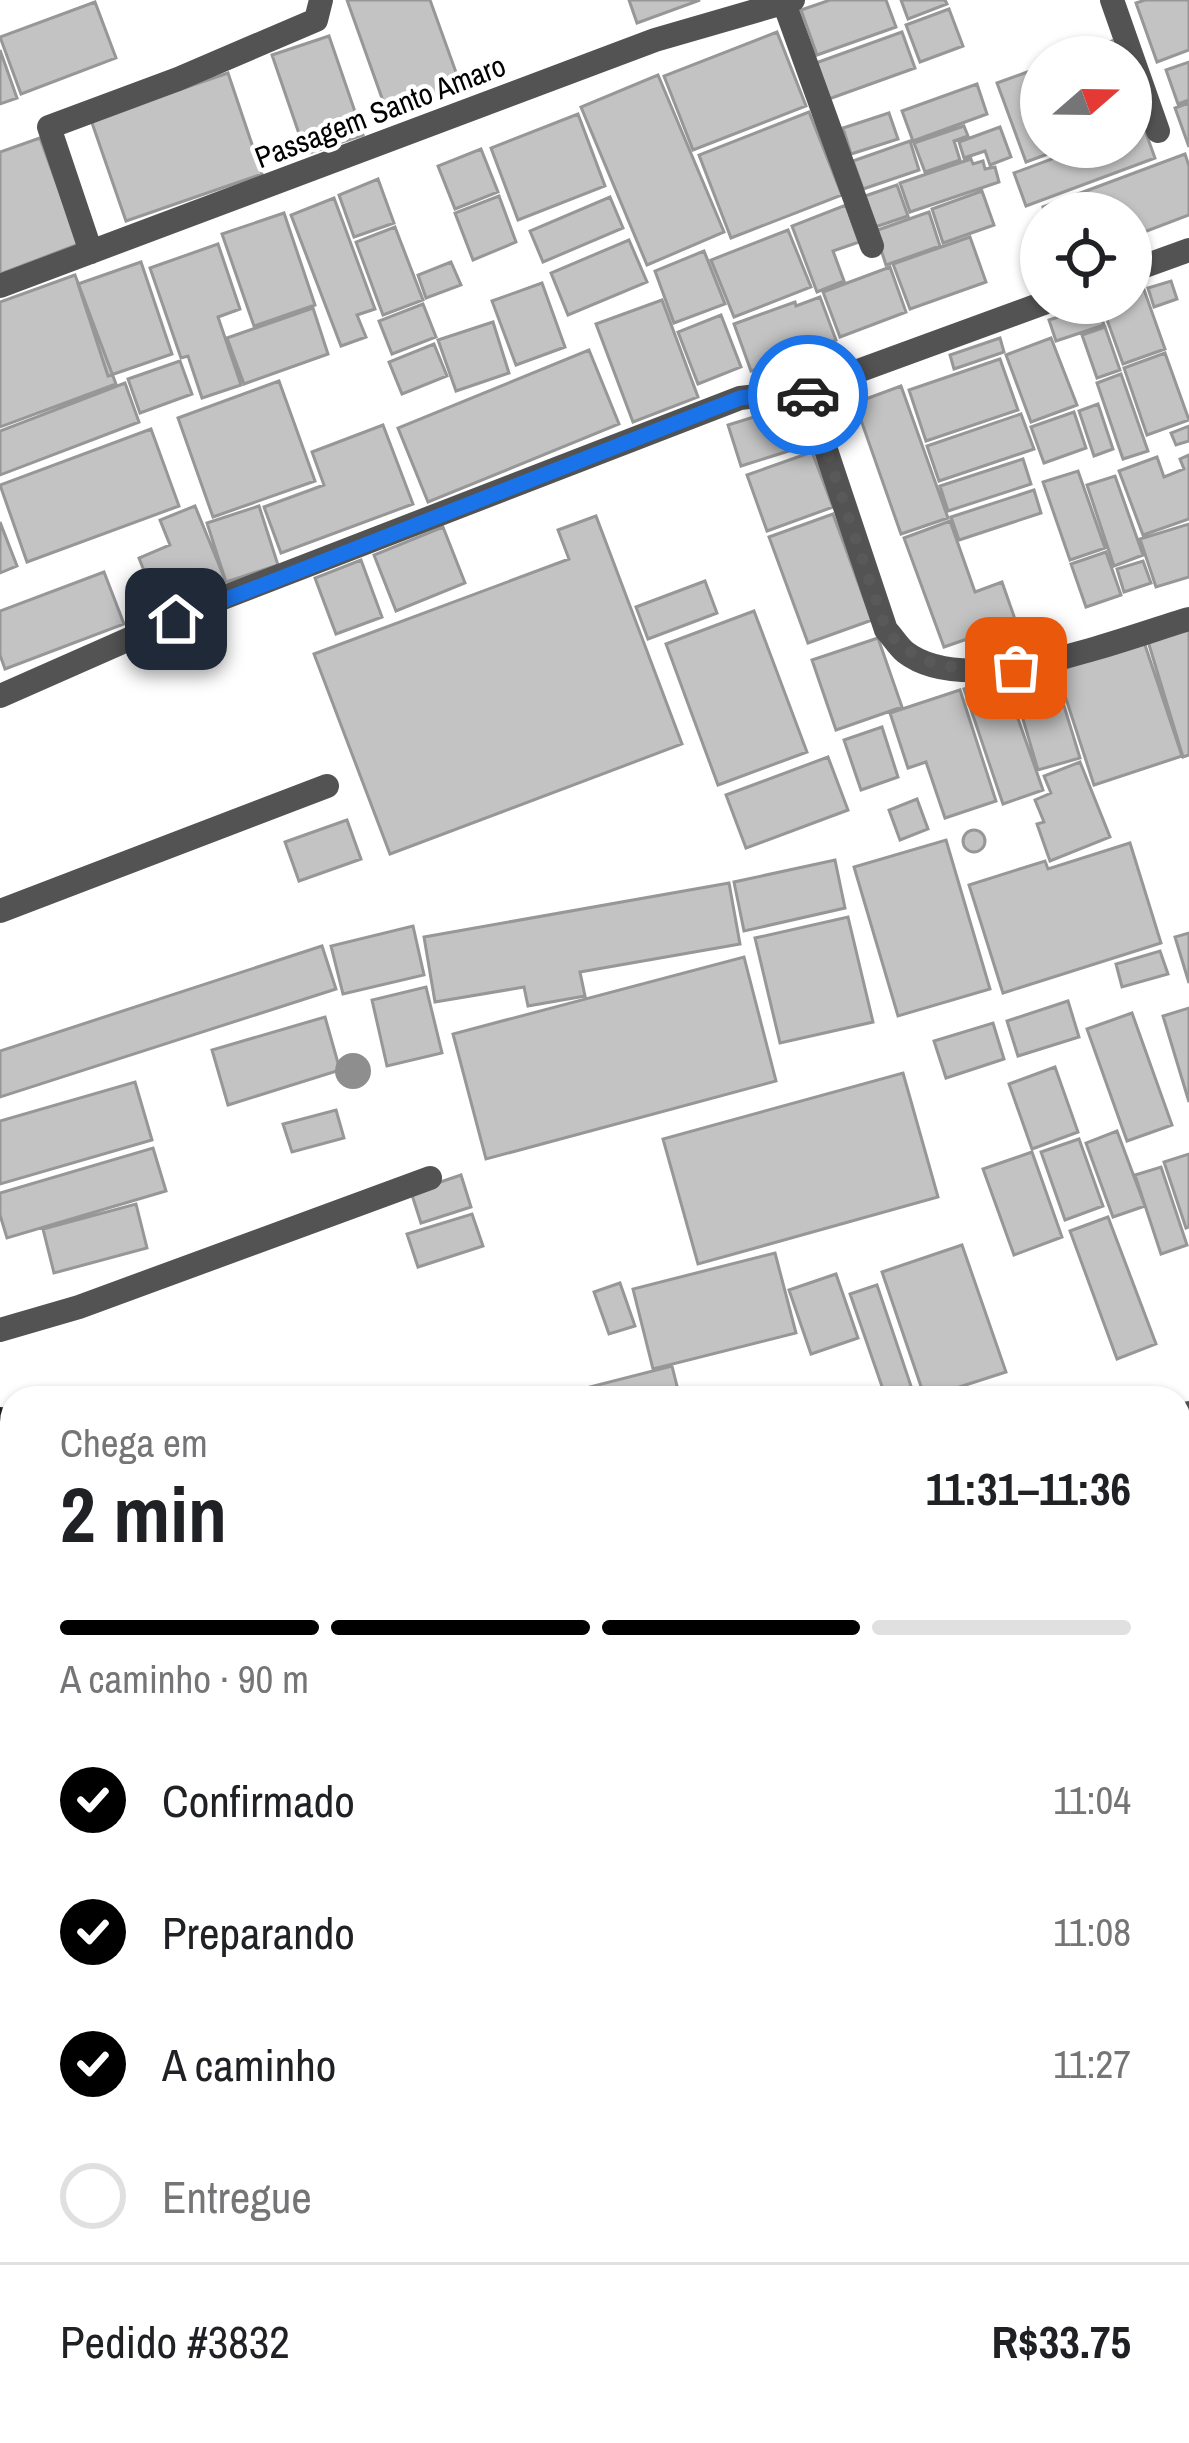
<!DOCTYPE html>
<html lang="pt">
<meta charset="utf-8">
<style>
:root{--surface:#fff;--page:#f6f6f6;--text:#202124;--muted:#757577;--line:#e0e0e0;--accent:#000}
body{margin:0;font-family:"Archivo Narrow",sans-serif;background:var(--page);color:var(--text);height:100vh;display:flex;flex-direction:column;font-size:45px;white-space:nowrap}
*{box-sizing:border-box;margin:0}
p{font-size:39px;color:var(--muted)}
.icon{flex:none;width:66px;height:66px;fill:none;stroke:currentColor;stroke-width:2;stroke-linecap:round;stroke-linejoin:round}
.map{position:relative;flex:1;overflow:hidden}
.drawer{position:absolute;left:0px;top:1386px;width:1191px;height:1059px;display:flex;flex-direction:column;background:var(--surface);border-radius:36px 36px 0 0;box-shadow:0 3px 9px #0004}
.drawer>*{flex:none}
.needle{width:78px;rotate:70deg}
.tools{position:absolute;left:1020px;top:36px;display:grid;gap:24px}
.tools a{display:grid;place-items:center;width:132px;height:132px;border-radius:50%;background:var(--surface);box-shadow:0 3px 9px #0004;font-size:60px}
.pin{position:absolute;display:grid;place-items:center;width:102px;height:102px;color:#fff;margin:-51px;border-radius:24px;box-shadow:0 6px 18px #0006}
.courier{position:absolute;display:grid;place-items:center;width:120px;height:120px;margin:-60px;border:9px solid #1a73e8;border-radius:50%;background:#fff;color:#222;box-shadow:0 3px 15px #0007}
.head em{font-style:normal;font-weight:700}
.head div{display:flex;flex-direction:column-reverse}
.head{display:flex;align-items:center;justify-content:space-between;height:204px;padding:0 60px}
h1{font-size:78px;font-weight:700;line-height:90px}
.bar{display:grid;grid-template-columns:repeat(4,1fr);gap:18px 12px;align-content:center;height:144px;padding:0 60px}
.bar i{height:15px;border-radius:9px;background:var(--line)}
.bar .active{background:var(--accent)}
.bar p{grid-column:span 4}
.line{display:flex;align-items:center;gap:30px;padding:0 60px;border-top:3px solid var(--line)}
.line div{flex:1}
ol{padding:0 60px;list-style:none}
li{display:flex;align-items:center;gap:36px;height:132px}
li p{margin-inline-start:auto}
li .icon{padding:12px;border-radius:50%;background:var(--accent);color:#fff;stroke-width:4}
li:last-child{color:var(--muted)}
li i{width:66px;height:66px;border:6px solid var(--line);border-radius:50%}
.map>svg:first-child{display:block}
</style>
<div class="map">
<svg width="1189" height="2443" viewBox="0 0 1189 2443">
<rect width="100%" height="100%" fill="#fff"/>
<path fill="#dadada" d="M12 2384V2433H312L284 2443H0V2388Z"/>
<path fill="#c3c3c3" stroke="#979797" stroke-width="3" d="M347 0H430L462 89 388 115Z
M629 0H700L637 23Z
M830 0H886L896 27 817 55 801 10Z
M901 0H945L947 4 908 19Z
M1145 0H1189V50L1157 62 1136 3Z
M95 2 116 58 21 94 0 37Z
M949 9 963 46 920 62 906 25Z
M777 32 806 106 693 150 664 76Z
M902 32 915 68 826 100 813 64Z
M329 36 363 135 306 154 272 55Z
M1112 41 1117 57H1069Z
M0 50 17 98 0 104Z
M1189 62V100L1178 104 1166 70Z
M1041 67V147H1067L1026 162 997 83Z
M228 73 262 174 126 221 91 120Z
M658 75 724 232 647 265 581 107Z
M977 84 987 114 913 141 902 111Z
M1189 103V147L1175 108Z
M809 112 842 195 731 238 699 155Z
M889 113 898 139 851 154 843 128Z
M578 114 605 186 518 220 491 148Z
M1143 125 1155 158 1026 206 1014 173 1084 147H1131V129Z
M964 126 968 136 954 141 960 160 925 172 914 143Z
M1000 127 1011 157 990 165 985 151 964 158 959 142Z
M40 138 79 244 0 274V152Z
M910 141 919 170 863 189 853 161Z
M481 149 498 192 455 209 438 166Z
M1185 154 1189 166V215L1131 237V213H1045L1043 207Z
M971 159 973 164 983 161 985 169 995 167 999 182 910 212 900 183Z
M378 179 394 223 354 237 339 195Z
M897 185 908 216 875 227 865 196Z
M982 191 994 225 943 243 932 209Z
M499 196 516 242 473 260 455 213Z
M610 197 623 228 543 262 530 231Z
M334 198 375 309 357 315 366 337 341 346 291 215Z
M846 205 859 242 833 251 844 281 817 292 792 226Z
M929 212 940 246 886 265 875 231Z
M284 213 315 305 254 326 222 234Z
M395 227 423 300 383 315 356 242Z
M788 230 811 287 734 317 711 260Z
M970 237 986 282 910 309 893 264Z
M629 240 647 282 568 315 551 273Z
M218 244 240 309 218 317 241 385 202 398 188 356 181 358 150 268Z
M704 251 725 304 674 323 655 271Z
M141 262 172 354 108 376 78 284Z
M451 262 461 285 426 298 418 275Z
M890 267 906 312 840 337 823 292Z
M75 275 116 384 0 427V302Z
M1171 281 1177 299 1154 307 1148 288Z
M542 283 565 347 516 365 492 301Z
M1143 287 1165 349 1123 364 1101 303H1131V291Z
M820 297 836 340 751 371 734 324 795 302 796 306Z
M662 300 698 397 633 422 596 324Z
M423 304 436 337 392 354 379 321Z
M1097 304 1104 325 1056 341 1049 320Z
M313 308 328 354 244 384 227 338Z
M721 315 741 367 698 384 678 332Z
M493 322 509 373 456 391 438 340Z
M1105 327 1120 370 1097 378 1082 335Z
M1000 338 1004 352 954 369 950 355Z
M1051 338 1077 405 1031 422 1006 355Z
M434 344 447 376 402 394 389 362Z
M589 350 619 424 428 502 398 428Z
M1165 353 1189 420 1147 435 1124 368Z
M1000 359 1018 410 926 441 909 390Z
M180 361 192 394 140 413 128 379Z
M1121 374 1148 451 1123 459 1097 383Z
M279 381 315 481 213 517 178 418Z
M125 383 139 422 0 475V431Z
M901 386 948 518 901 534 855 403Z
M796 404 808 445 741 466 728 425Z
M1098 404 1113 449 1094 456 1079 411Z
M1074 412 1086 448 1044 463 1031 427Z
M1021 414 1034 449 939 481 927 446Z
M383 425 413 504 281 553 264 507 324 485 312 452Z
M1189 426V441L1176 445 1171 433Z
M151 429 179 506 27 562 0 485Z
M812 452 833 507 767 531 747 475Z
M1189 455V519L1143 535 1119 471 1157 457 1164 477 1184 469 1180 459Z
M1023 459 1031 484 948 511 940 486Z
M1078 471 1105 548 1070 560 1043 482Z
M1115 476 1143 555 1114 566 1087 485Z
M1034 490 1041 513 959 540 951 517Z
M195 506 226 582 160 611 139 558 170 545 160 520Z
M259 506 278 565 226 582 207 523Z
M833 514 872 620 808 643 769 537Z
M596 516 682 744 390 854 314 654 569 559 558 530Z
M950 521 975 592 1002 582 1016 622 944 647 904 538Z
M0 522 17 566 0 573Z
M1189 524V577L1156 587 1140 539Z
M443 527 465 583 396 611 374 555Z
M1106 552 1121 595 1086 607 1071 564Z
M361 560 382 617 336 634 315 578Z
M1143 561 1151 583 1124 592 1117 569Z
M104 572 124 624 5 669 0 655V611Z
M705 581 717 613 648 639 636 607Z
M754 611 807 752 718 785 666 644Z
M1189 625V755L1183 757 1147 638Z
M878 638 902 707 836 730 812 660Z
M1144 642 1182 756 1094 785 1057 671Z
M1053 670 1080 758 1038 770 1012 682Z
M1003 676 1043 790 1003 804 964 689Z
M960 690 996 801 945 818 926 762 908 768 890 713Z
M882 727 898 777 861 790 844 740Z
M828 757 848 810 746 848 726 795Z
M1080 762 1110 837 1050 861 1037 824 1044 822 1035 800 1051 793 1044 776Z
M917 799 928 829 900 840 889 810Z
M347 820 361 859 299 881 285 842Z
M963 841a11 11 0 1 1 22 0a11 11 0 1 1-22 0Z
M946 840 990 989 898 1016 854 867Z
M1130 843 1161 943 1003 993 969 885 1045 861 1048 869Z
M835 860 845 908 744 931 734 882Z
M729 883 740 944 580 972 585 996 528 1006 524 987 435 1002 424 937Z
M848 917 873 1022 780 1043 755 938Z
M413 926 424 975 343 994 331 946Z
M1189 933V983L1175 937Z
M322 946 336 989 0 1097V1051Z
M1160 951 1168 974 1122 987 1116 964Z
M744 957 776 1081 486 1159 453 1034Z
M426 987 442 1053 387 1066 372 1000Z
M1068 1001 1079 1037 1018 1056 1007 1021Z
M1189 1008V1102L1163 1016Z
M1132 1013 1172 1125 1127 1141 1087 1029Z
M325 1017 340 1070 228 1105 212 1050Z
M993 1023 1004 1059 946 1078 934 1041Z
M1055 1067 1078 1132 1032 1149 1009 1084Z
M903 1073 938 1197 698 1264 663 1139Z
M135 1082 152 1140 0 1184V1121Z
M336 1110 344 1138 292 1152 283 1124Z
M1117 1131 1145 1206 1113 1217 1086 1143Z
M1079 1139 1103 1206 1065 1220 1041 1152Z
M153 1148 166 1191 7 1238 0 1215V1193Z
M1032 1152 1062 1237 1014 1255 983 1169Z
M1189 1154V1227L1186 1228 1164 1162Z
M1161 1167 1187 1245 1161 1254 1135 1175Z
M461 1175 471 1207 421 1223 411 1192Z
M136 1204 147 1248 54 1273 43 1229Z
M472 1214 483 1246 418 1267 407 1234Z
M1108 1217 1156 1344 1117 1359 1070 1231Z
M962 1245 1006 1372 925 1398 882 1272Z
M775 1253 796 1333 653 1369 633 1289Z
M836 1274 858 1338 811 1354 789 1290Z
M620 1283 635 1326 609 1334 594 1292Z
M877 1285 915 1398H886L850 1294Z
M672 1366 680 1398H571L570 1392Z
M1189 1471V1534L1179 1538V1475Z
M1189 1589V1673L1179 1644V1593Z
M0 1671 12 1702V1751L0 1756Z
M1189 1717V1747L1179 1751V1721Z
M1189 1755V1791L1179 1794V1758Z
M1189 1880V1966L1179 1970V1884Z
M12 1890V1978L0 1949V1895Z
M0 1963 12 1994V2010L0 2015Z
M12 2073V2117L0 2121V2077Z
M1179 2170 1189 2199V2332L1179 2335Z
M12 2172V2238L0 2242V2176Z
M12 2307V2359L5 2361 0 2345V2311Z"/>
<g fill="none" stroke-linecap="round" stroke-linejoin="round">
<path stroke="#535353" stroke-width="24" d="M0 911 327 786
M0 1330 79 1307 430 1178"/>
<path stroke="#535353" stroke-width="24" d="M783 0 872 246
M1112 0 1158 131
M91 252 49 127 178 79 316 20 321 0
M1131 271 1189 250
M0 286 655 40 793 0
M806 390 886 630C892 636 898 646 905 652 968 701 1121 639 1189 619
M0 696 220 599 740 398 806 390 1044 303
M0 1846 12 1841
M1179 2409 1189 2408
M828 2443 892 2433"/>
<path stroke="#535353" stroke-width="24" d="M1179 1416 1189 1413"/>
<path stroke="#202020" stroke-width="24" d="M0 1419 12 1450
M398 2433 402 2443"/>
</g>
<circle fill="#8e8e8e" cx="353" cy="1071" r="18"/>
<g fill="none" stroke-linecap="round" stroke-linejoin="round">
<path stroke="#595959" stroke-width="12" stroke-dasharray="0 21.6" d="M808 395 886 630C924 674 961 668 1016 668"/>
<path stroke="#1a73e8" stroke-width="15" d="M176 619 740 398 806 390 808 395"/>
</g>
<g text-anchor="middle" dominant-baseline="central" stroke-width="9" stroke-linejoin="round" paint-order="stroke">
<g font-size="30" fill="#000" stroke="#fff">
<text transform="translate(380 111) rotate(-21)">Passagem Santo Amaro</text>
</g>
</g>
</svg>
<div class="tools">
<a><svg class="needle" viewBox="-14 -14 28 28"><path d="M0-13l5 13h-10z" fill="#e53935"/><path d="M0 13l5-13h-10z" fill="#757577"/></svg></a>
<a><svg class="icon" aria-label="locate" viewBox="0 0 24 24"><circle cx="12" cy="12" r="6"/><path d="M12 2v4M12 18v4M2 12h4M18 12h4"/></svg></a>
</div>
<div class="pin" style="left:1016px;top:668px;background:#ea580c"><svg class="icon" aria-label="bag" viewBox="0 0 24 24"><path d="M5 8h14l-1 12H6zM9 8a3 3 0 0 1 6 0"/></svg></div>
<div class="pin" style="left:176px;top:619px;background:#1f2937"><svg class="icon" aria-label="home" viewBox="0 0 24 24"><path d="M3 11l9-7 9 7M6 9v11h12V9"/></svg></div>
<div class="courier" style="left:808px;top:395px"><svg class="icon" aria-label="car" viewBox="0 0 24 24"><path d="M5 17H2v-5l4-1 3-4h7l3 4 3 1v5h-3M9 17h6M6 11h13"/><circle cx="7" cy="17" r="2"/><circle cx="17" cy="17" r="2"/></svg></div>
<section class="drawer">
<div class="head"><div><h1>2 min</h1><p>Chega em</p></div><em>11:31–11:36</em></div>
<div class="bar"><i class="active"></i><i class="active"></i><i class="active"></i><i></i><p>A caminho · 90 m</p></div>
<ol>
<li><svg class="icon" aria-label="check" viewBox="0 0 24 24"><path d="M5 12l5 5 9-10"/></svg>Confirmado<p>11:04</p></li>
<li><svg class="icon" aria-label="check" viewBox="0 0 24 24"><path d="M5 12l5 5 9-10"/></svg>Preparando<p>11:08</p></li>
<li><svg class="icon" aria-label="check" viewBox="0 0 24 24"><path d="M5 12l5 5 9-10"/></svg>A caminho<p>11:27</p></li>
<li><i></i>Entregue</li>
</ol>
<div class="line" style="height:156px"><div>Pedido #3832</div><b>R$33.75</b></div>
</section>
</div>
